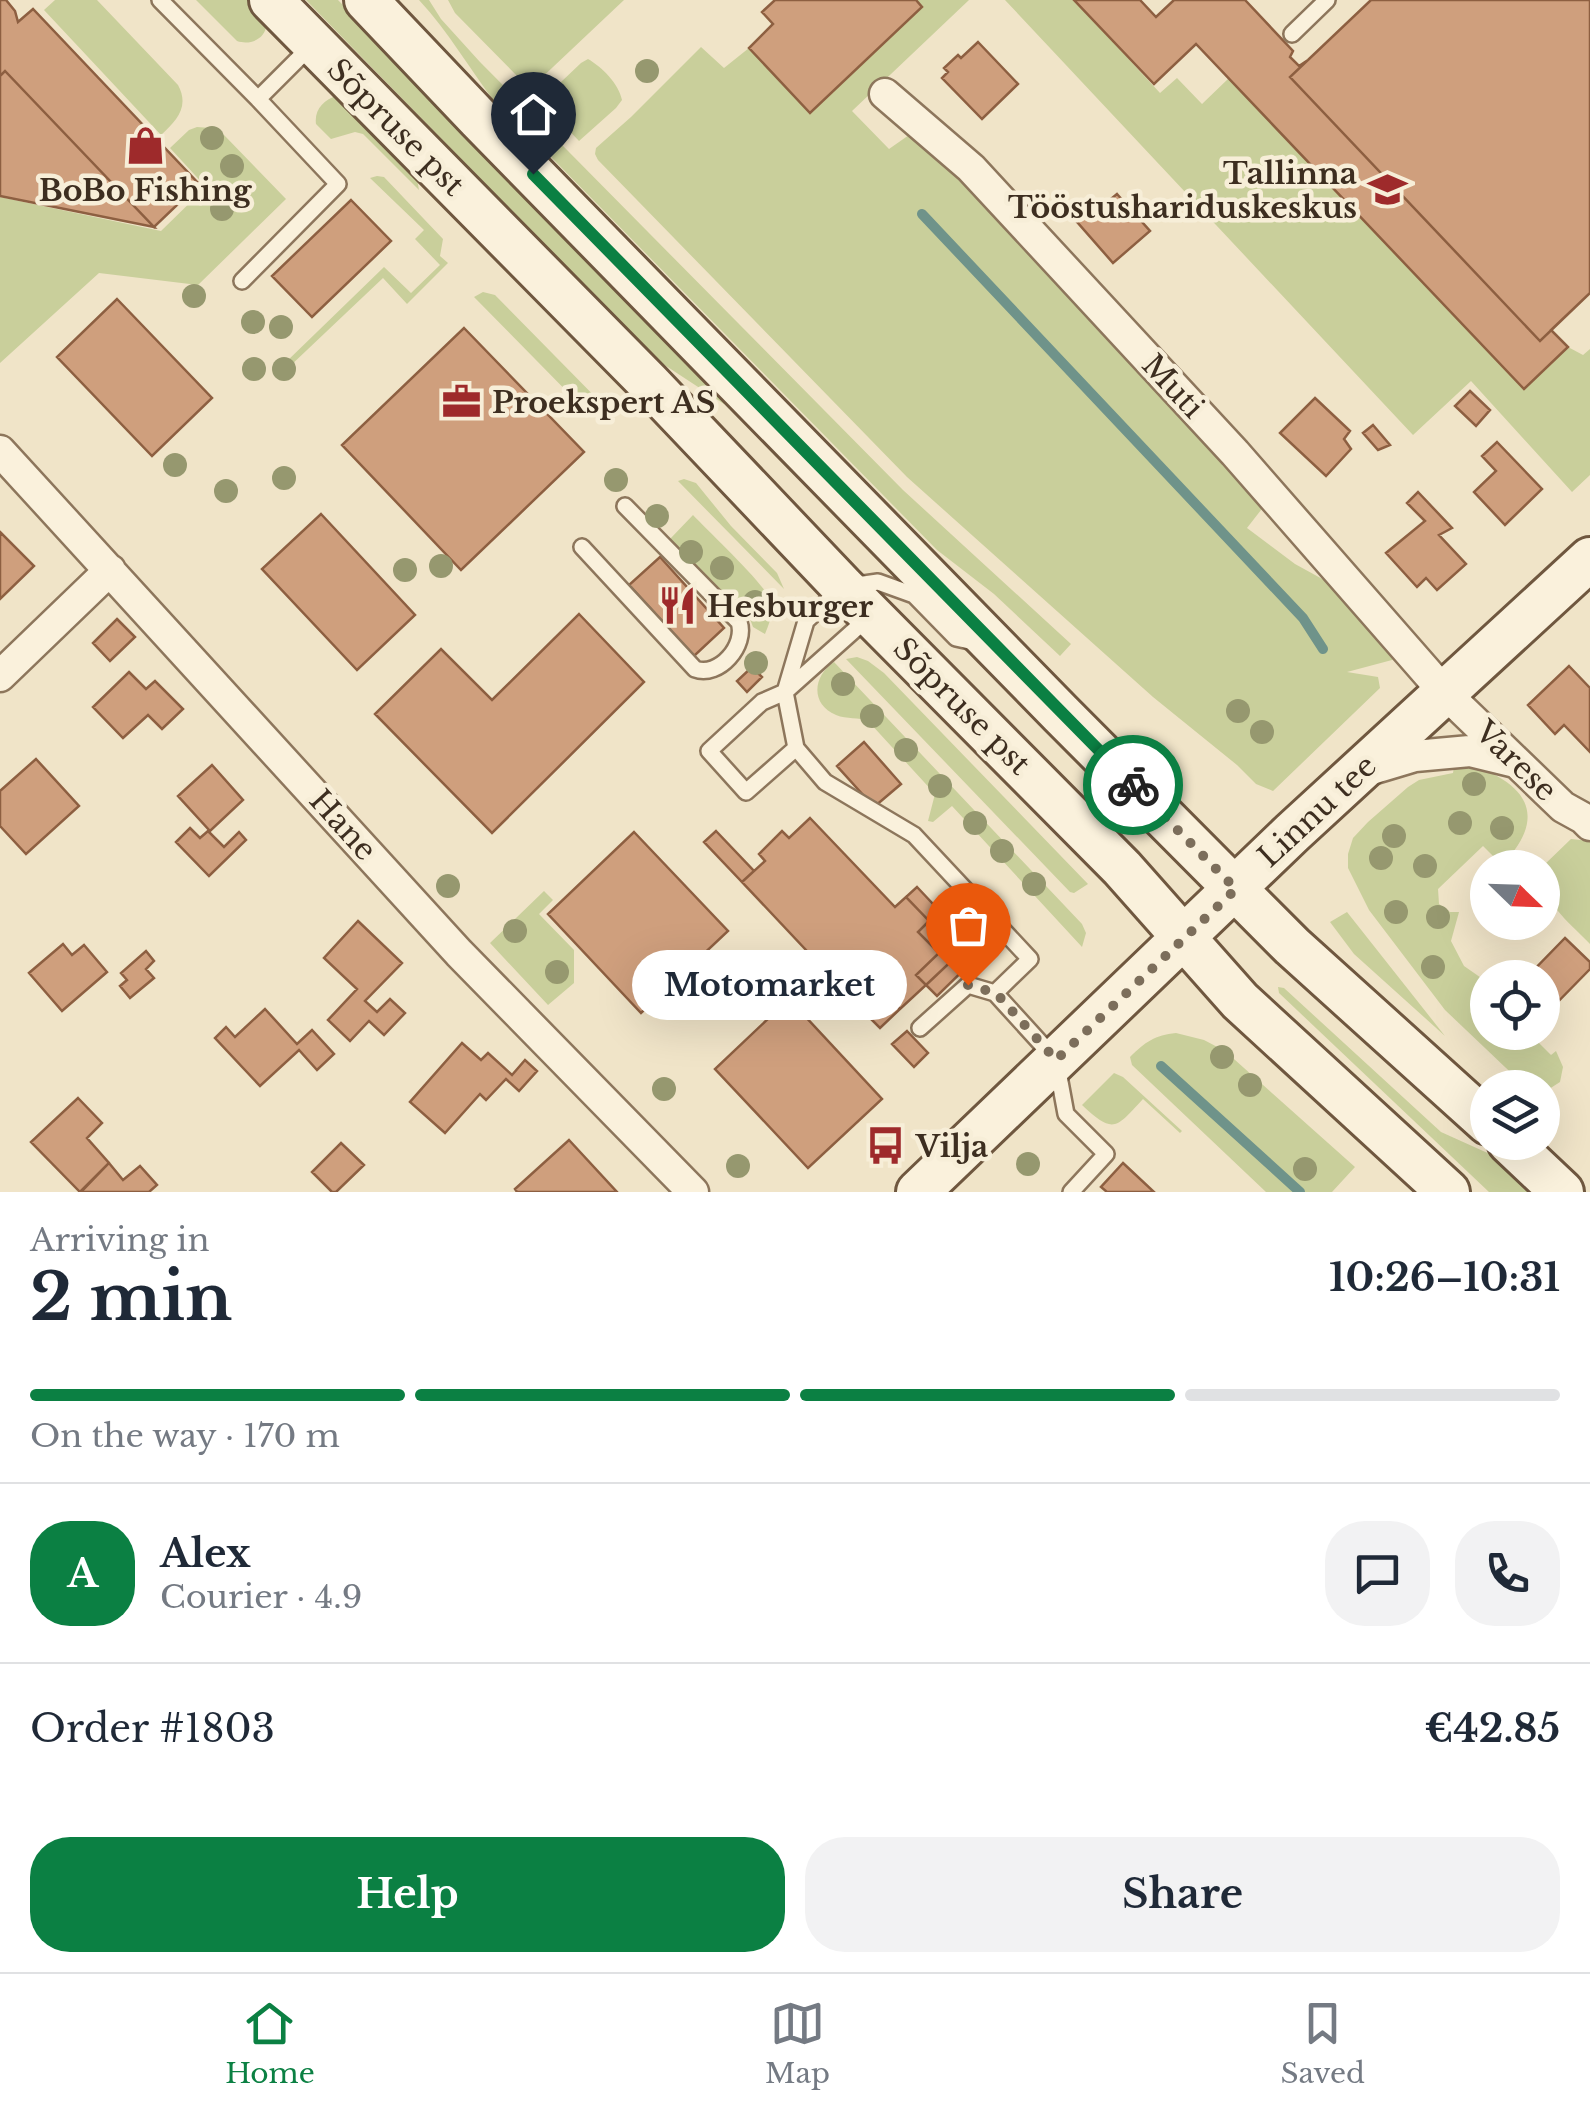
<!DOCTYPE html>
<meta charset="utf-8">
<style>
:root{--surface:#fff;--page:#f2f2f3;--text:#1f2937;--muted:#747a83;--line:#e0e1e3;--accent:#0b8043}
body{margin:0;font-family:"Libre Baskerville",serif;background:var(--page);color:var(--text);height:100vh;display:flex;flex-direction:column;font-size:38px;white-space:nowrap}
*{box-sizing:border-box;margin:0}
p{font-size:32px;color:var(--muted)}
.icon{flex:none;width:55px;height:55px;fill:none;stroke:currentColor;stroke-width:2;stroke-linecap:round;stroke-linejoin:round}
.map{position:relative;height:1192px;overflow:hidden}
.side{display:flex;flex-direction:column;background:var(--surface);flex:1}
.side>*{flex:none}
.needle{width:65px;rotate:113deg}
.fabs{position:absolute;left:1470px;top:850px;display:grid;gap:20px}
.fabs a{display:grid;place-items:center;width:90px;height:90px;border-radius:50%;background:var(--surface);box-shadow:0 10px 40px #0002;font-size:50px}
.pin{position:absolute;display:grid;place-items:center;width:85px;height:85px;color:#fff;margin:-102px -42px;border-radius:50% 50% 50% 0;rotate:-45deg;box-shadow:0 0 10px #0007}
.pin .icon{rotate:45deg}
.courier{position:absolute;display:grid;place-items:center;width:100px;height:100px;margin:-50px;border:8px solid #0b8043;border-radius:50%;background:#fff;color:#222;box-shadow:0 2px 12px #0007}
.bubble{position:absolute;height:70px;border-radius:35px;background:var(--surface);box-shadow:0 10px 40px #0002;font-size:32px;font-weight:800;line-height:70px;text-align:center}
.overview em{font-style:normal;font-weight:800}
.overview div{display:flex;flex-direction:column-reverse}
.overview{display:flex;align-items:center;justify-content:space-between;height:170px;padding:0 30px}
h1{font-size:65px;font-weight:800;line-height:75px}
.bar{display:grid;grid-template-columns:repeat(4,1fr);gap:15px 10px;align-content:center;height:120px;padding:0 30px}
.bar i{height:12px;border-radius:8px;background:var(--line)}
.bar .on{background:var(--accent)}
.bar p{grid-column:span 4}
.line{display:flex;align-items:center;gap:25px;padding:0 30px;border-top:2px solid var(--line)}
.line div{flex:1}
.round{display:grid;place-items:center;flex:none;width:105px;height:105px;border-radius:40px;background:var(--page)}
.action{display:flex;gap:20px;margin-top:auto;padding:20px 30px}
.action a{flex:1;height:115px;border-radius:40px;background:var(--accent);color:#fff;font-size:40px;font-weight:800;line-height:115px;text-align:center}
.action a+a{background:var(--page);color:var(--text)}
.menu{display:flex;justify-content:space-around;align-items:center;height:140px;border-top:2px solid var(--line);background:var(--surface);font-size:28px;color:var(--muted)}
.menu a{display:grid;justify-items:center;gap:5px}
.menu .on{color:var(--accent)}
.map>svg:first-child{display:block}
</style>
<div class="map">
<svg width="1590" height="1192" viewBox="0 0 1590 1192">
<rect width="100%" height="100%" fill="#f0e4c8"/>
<path fill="#c9cf9b" d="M55 0H97L178 85C190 107 176 121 161 135L44 10Z
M196 0H249C255 6 264 12 266 20 269 38 251 46 237 41Z
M306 0H338L727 400 724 404 657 360Z
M419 0H429L441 19 480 62 903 490 1071 644 1060 656 994 594 937 550 500 105H497C470 70 449 32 419 0Z
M448 0H624L535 84 525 83 518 77 455 13Z
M916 0H969L852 111 889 149 919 128 1268 501 1247 528 1295 564 1346 592 1401 654 1392 660 1347 672 1378 677 1380 688 1273 791 1256 784 1237 765 1153 697 907 477 598 160 595 154 596 148 631 117 701 47 724 68 749 48 810 112 921 7Z
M1005 0H1074L1160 93 1177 78 1202 104 1229 78 1568 347 1583 355 1590 349V475L1572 492 1471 381 1413 435Z
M588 59C602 67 619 84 622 100L616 108 579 141 541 101 581 63Z
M337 96 416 174 419 190 363 134 355 132 331 139 316 124C314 110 324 99 337 96Z
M197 127 211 128 224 135 286 199 198 285 99 273 0 363V197L161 231 206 187 170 148 189 130Z
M377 176 384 177 443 239 440 256 448 263 407 304 383 278 288 368 284 364 384 267 411 293 440 265 415 239 424 230 370 178Z
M483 292 495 295 615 417 591 416 474 297Z
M684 479 696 483 731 526 777 573 784 589 678 481Z
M693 515C709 532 765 584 771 601 774 612 769 624 765 634L753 627 750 619 670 539Z
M857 657 868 661 884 673 1088 884 1074 893 1070 892 846 659Z
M834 662 1082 924 1086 933 1082 947 952 806 933 822 928 821 935 794 869 722C858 716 847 720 836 715 810 704 813 676 834 662Z
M1455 761C1517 776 1556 809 1502 865L1483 846 1438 889 1439 904 1450 912H1459L1451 941 1464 966 1487 982 1488 1032 1529 1033 1551 1055 1556 1051 1563 1067 1560 1082 1543 1093 1542 1088 1526 1087 1445 1010 1369 910 1348 868V854L1353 838 1368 822 1408 787 1419 780 1453 773Z
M1571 839 1590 841V944C1566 919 1541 903 1543 866Z
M544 891 553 900 539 914 574 950V983L548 1005 490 943Z
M1347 912 1445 1036 1354 954 1330 922Z
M1278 987 1284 988 1441 1132 1492 1155 1531 1192H1489L1279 993Z
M1176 1033 1204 1040 1225 1051 1355 1167 1332 1192H1266L1132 1065 1130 1057C1145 1042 1155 1035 1176 1033Z
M1114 1073 1123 1077 1182 1131 1180 1133 1143 1099C1116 1128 1114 1135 1082 1105Z"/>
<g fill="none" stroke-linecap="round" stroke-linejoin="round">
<path stroke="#6f938a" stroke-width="10" d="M922 214 1303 618 1323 649
M1161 1066 1300 1192"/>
</g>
<path fill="#cf9f7d" stroke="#8d5f41" stroke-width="2.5" d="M0 0H6L15 11 18 22 33 9 199 184 154 227 5 71 0 76Z
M775 0H916L922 7 810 113 749 48 773 24 762 12Z
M1074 0H1140L1156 17 1174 0H1245L1293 51 1290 57 1299 66 1308 60 1371 0H1590V293L1551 330 1568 347 1524 389 1196 44 1154 84Z
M1371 0H1590V293L1540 341 1290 77Z
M978 42 1018 84 982 119 942 78 948 72 944 68 958 55 961 58Z
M5 71 154 227 0 196V76Z
M1117 194 1150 231 1113 263 1071 215 1086 202 1106 203Z
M351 200 391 241 312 317 272 276Z
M117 299 212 398 152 456 57 357Z
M464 328 584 452 461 570 342 445Z
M1470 391 1490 410 1476 426 1455 406Z
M1315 398 1350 431 1344 439 1351 449 1326 476 1280 433Z
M1373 425 1390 445 1378 450 1363 433Z
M1497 442 1542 489 1505 525 1474 492 1496 471 1482 456Z
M1418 492 1452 528 1439 535 1466 564 1437 590 1426 578 1417 587 1386 553 1425 521 1407 503Z
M321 514 415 615 357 670 262 569Z
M0 532 34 566 0 599Z
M660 557 724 628 694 656 629 585Z
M579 614 644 682 492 833 375 714 441 649 492 700Z
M117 619 135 637 110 661 93 643Z
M1569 666 1590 688V752L1564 725 1555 734 1528 705Z
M752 667 762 677 747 692 737 681Z
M129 672 146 689 155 681 183 709 162 729 148 715 123 738 93 707Z
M864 742 901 784 874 807 837 766Z
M36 759 79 806 26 854 0 826V791Z
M212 765 243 800 210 831 178 796Z
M810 818 895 907 906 897 929 921 918 932 939 953 916 975 926 985 900 1009 890 999 870 1018 742 882 765 861 759 854 782 831 789 838Z
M190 828 200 838 208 831 224 847 239 832 246 840 209 876 176 842Z
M716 831 754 871 742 882 704 842Z
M634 832 728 931 641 1013 548 914Z
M917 887 980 954 937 996 926 985 960 953 906 897Z
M358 921 402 963 365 1001 377 1012 390 999 405 1013 384 1035 369 1021 350 1041 328 1020 357 989 324 958Z
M929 921 960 953 926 985 916 975 939 953 918 932Z
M1565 938 1590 962V969L1545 1015 1542 1013V978H1526Z
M63 944 72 955 84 945 107 972 62 1011 29 973Z
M146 951 154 961 146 969 154 978 130 998 120 986 127 980 121 973Z
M789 999 882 1099 808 1168 715 1069Z
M890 999 900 1009 880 1028 870 1018Z
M265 1009 297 1044 312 1030 334 1054 317 1070 299 1050 260 1086 215 1038 226 1027 235 1037Z
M907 1031 928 1053 914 1067 892 1044Z
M462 1043 481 1060 488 1053 512 1075 525 1060 537 1071 519 1091 506 1079 486 1100 480 1094 445 1133 410 1102Z
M78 1098 102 1123 87 1138 109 1163 80 1192 31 1142Z
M569 1140 617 1192H517L515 1189Z
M341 1143 364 1165 336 1192H332L312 1172Z
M109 1163 123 1180 140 1166 157 1185 149 1192H81Z
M1123 1163 1154 1192H1107L1101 1187Z"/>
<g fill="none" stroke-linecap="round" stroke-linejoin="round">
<defs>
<path id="lane" d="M160 0 258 99 312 45
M1292 34 1327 0
M242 281 338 184 258 99
M582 547 695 669C719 678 747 645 739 622L625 506
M974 642 956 638 914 595 878 582 843 587 806 621 785 692 796 748 825 782 914 835 1030 959 995 993 1056 1060 1066 1114 1106 1154 1071 1192
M796 748 746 792 709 751 762 702 785 692 869 617
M920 1028 968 985 995 993"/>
<path id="street" d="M885 94 971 168 1235 453 1445 693 1563 807 1583 818 1590 825
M0 451 459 953 693 1192
M0 676 110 570
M1365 771 1415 756 1470 751 1515 762"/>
<path id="secondary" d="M271 0 649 383 843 587 1122 868 1240 1001 1448 1192
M366 0 479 119 1061 714 1292 946 1488 1123
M1509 1142 1562 1192
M918 1192 1292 833 1590 559"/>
</defs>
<use href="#lane" stroke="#8d765c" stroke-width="20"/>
<use href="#street" stroke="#8d765c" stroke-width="35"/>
<use href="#secondary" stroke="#6f573f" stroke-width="48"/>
<use href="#lane" stroke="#faf1dc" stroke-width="15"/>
<use href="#street" stroke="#faf1dc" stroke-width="30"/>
<use href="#secondary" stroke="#faf1dc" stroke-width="42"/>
</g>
<g fill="#96986f">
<circle cx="647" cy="71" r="12"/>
<circle cx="212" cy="138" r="12"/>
<circle cx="232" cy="166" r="12"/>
<circle cx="222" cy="209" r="12"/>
<circle cx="194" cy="296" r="12"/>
<circle cx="253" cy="322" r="12"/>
<circle cx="281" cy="327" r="12"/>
<circle cx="254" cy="369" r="12"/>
<circle cx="284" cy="369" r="12"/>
<circle cx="175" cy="465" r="12"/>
<circle cx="284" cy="478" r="12"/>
<circle cx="616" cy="480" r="12"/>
<circle cx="226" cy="491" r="12"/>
<circle cx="657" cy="516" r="12"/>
<circle cx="691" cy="552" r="12"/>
<circle cx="441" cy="566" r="12"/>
<circle cx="722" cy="568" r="12"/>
<circle cx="405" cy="570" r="12"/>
<circle cx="755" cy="602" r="12"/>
<circle cx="756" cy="663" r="12"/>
<circle cx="843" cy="684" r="12"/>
<circle cx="1238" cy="711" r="12"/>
<circle cx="872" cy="716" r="12"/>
<circle cx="1262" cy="732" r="12"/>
<circle cx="906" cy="750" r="12"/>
<circle cx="1474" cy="784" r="12"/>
<circle cx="940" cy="786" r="12"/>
<circle cx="975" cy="823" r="12"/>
<circle cx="1460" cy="823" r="12"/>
<circle cx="1502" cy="828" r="12"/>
<circle cx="1394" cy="836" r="12"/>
<circle cx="1002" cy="851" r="12"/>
<circle cx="1381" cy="858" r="12"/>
<circle cx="1425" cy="866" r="12"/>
<circle cx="1034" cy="884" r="12"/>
<circle cx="448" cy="886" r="12"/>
<circle cx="1396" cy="912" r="12"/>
<circle cx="1438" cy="917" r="12"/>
<circle cx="515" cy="931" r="12"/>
<circle cx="1433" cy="967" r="12"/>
<circle cx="557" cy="972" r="12"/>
<circle cx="1222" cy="1057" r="12"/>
<circle cx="1250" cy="1085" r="12"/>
<circle cx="664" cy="1089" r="12"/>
<circle cx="1028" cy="1164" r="12"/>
<circle cx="738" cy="1166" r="12"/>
<circle cx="1305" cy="1169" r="12"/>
</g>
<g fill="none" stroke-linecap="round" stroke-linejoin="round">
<path stroke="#7c6e5b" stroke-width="10" stroke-dasharray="0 18" d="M968 985 996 993 1056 1060 1236 889 1133 785"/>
<path stroke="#0b8043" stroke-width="12" d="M533 174 1133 785"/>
</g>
<defs>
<symbol id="shop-bare" viewBox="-9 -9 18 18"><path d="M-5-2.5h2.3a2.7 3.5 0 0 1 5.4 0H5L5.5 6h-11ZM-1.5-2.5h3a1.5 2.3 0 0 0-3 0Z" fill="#9e2a2b" stroke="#f7eed8" stroke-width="2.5" paint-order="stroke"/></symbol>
<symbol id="university-bare" viewBox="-9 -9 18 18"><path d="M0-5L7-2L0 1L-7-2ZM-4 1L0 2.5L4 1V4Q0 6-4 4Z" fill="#9e2a2b" stroke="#f7eed8" stroke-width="2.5" paint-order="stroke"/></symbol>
<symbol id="office-bare" viewBox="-9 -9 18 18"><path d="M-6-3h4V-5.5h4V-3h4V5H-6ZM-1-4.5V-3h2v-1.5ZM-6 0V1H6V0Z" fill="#9e2a2b" stroke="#f7eed8" stroke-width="2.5" paint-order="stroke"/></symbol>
<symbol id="restaurant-bare" viewBox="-9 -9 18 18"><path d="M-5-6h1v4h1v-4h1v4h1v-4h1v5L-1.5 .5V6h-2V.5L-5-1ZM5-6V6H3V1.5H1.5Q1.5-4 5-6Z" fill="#9e2a2b" stroke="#f7eed8" stroke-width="2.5" paint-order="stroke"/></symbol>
<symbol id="bus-bare" viewBox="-9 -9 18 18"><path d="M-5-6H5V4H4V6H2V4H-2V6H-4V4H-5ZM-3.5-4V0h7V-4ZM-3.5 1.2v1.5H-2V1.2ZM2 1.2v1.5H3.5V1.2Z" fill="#9e2a2b" stroke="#f7eed8" stroke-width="2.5" paint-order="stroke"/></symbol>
</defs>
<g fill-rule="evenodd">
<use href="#shop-bare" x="118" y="118" width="55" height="55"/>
<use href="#university-bare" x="1360" y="162" width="55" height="55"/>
<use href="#office-bare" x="434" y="374" width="55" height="55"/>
<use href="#restaurant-bare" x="650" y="578" width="55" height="55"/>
<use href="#bus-bare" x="858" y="1118" width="55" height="55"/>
</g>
<g text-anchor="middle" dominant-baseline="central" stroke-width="9" stroke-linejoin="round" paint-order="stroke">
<g font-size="30" fill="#3d2e20" stroke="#f7eed8">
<text transform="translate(396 127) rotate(45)">Sõpruse pst</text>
<text transform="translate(1173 386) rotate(47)">Muti</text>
<text transform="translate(962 706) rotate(45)">Sõpruse pst</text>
<text transform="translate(1516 761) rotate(44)">Varese</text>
<text transform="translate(1317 811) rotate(-43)">Linnu tee</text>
<text transform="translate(343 825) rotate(48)">Hane</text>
</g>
<g font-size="30" font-weight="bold" fill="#3d2e20" stroke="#f7eed8" text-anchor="start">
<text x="1357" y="173" text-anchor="end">Tallinna<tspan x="1357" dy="34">Tööstushariduskeskus</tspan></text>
<text x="145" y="190" text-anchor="middle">BoBo Fishing</text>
<text x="492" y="402">Proekspert AS</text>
<text x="707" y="606">Hesburger</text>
<text x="916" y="1146">Vilja</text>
</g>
</g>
</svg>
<div class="fabs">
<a><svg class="needle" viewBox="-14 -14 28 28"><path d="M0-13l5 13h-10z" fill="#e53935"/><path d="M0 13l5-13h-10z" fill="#747a83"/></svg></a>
<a><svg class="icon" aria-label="locate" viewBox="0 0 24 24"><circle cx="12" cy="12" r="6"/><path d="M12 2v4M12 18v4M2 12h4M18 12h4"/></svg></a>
<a><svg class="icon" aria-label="layers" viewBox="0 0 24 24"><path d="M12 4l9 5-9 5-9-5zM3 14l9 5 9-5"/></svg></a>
</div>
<div class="pin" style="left:968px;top:985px;background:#ea580c"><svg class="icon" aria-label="bag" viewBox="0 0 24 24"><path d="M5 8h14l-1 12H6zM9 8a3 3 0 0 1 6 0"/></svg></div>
<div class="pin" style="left:533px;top:174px;background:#1f2937"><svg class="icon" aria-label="home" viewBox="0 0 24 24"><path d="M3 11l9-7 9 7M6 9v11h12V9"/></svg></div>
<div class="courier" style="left:1133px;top:785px"><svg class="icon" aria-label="bike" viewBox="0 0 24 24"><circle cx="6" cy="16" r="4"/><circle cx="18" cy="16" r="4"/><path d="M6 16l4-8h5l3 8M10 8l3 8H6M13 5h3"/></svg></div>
<div class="bubble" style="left:632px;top:950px;width:275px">Motomarket</div>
</div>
<section class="side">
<div class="overview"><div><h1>2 min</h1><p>Arriving in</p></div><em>10:26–10:31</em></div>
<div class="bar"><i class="on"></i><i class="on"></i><i class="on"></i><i></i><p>On the way · 170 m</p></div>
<div class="line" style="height:180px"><b class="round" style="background:var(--accent);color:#fff">A</b><div><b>Alex</b><p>Courier · 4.9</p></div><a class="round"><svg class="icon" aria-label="chat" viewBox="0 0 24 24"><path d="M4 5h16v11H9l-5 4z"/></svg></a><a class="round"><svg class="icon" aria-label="phone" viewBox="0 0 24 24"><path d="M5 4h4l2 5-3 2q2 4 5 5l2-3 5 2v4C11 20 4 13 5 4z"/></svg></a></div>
<div class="line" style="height:130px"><div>Order #1803</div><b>€42.85</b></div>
<div class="action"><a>Help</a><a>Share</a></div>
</section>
<nav class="menu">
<a class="on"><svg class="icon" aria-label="home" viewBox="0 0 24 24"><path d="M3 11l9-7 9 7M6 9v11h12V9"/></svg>Home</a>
<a><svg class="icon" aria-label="map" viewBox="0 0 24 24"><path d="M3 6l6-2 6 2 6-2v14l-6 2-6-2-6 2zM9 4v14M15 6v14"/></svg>Map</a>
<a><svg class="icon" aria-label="saved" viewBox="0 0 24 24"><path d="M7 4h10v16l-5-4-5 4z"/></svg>Saved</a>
</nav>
